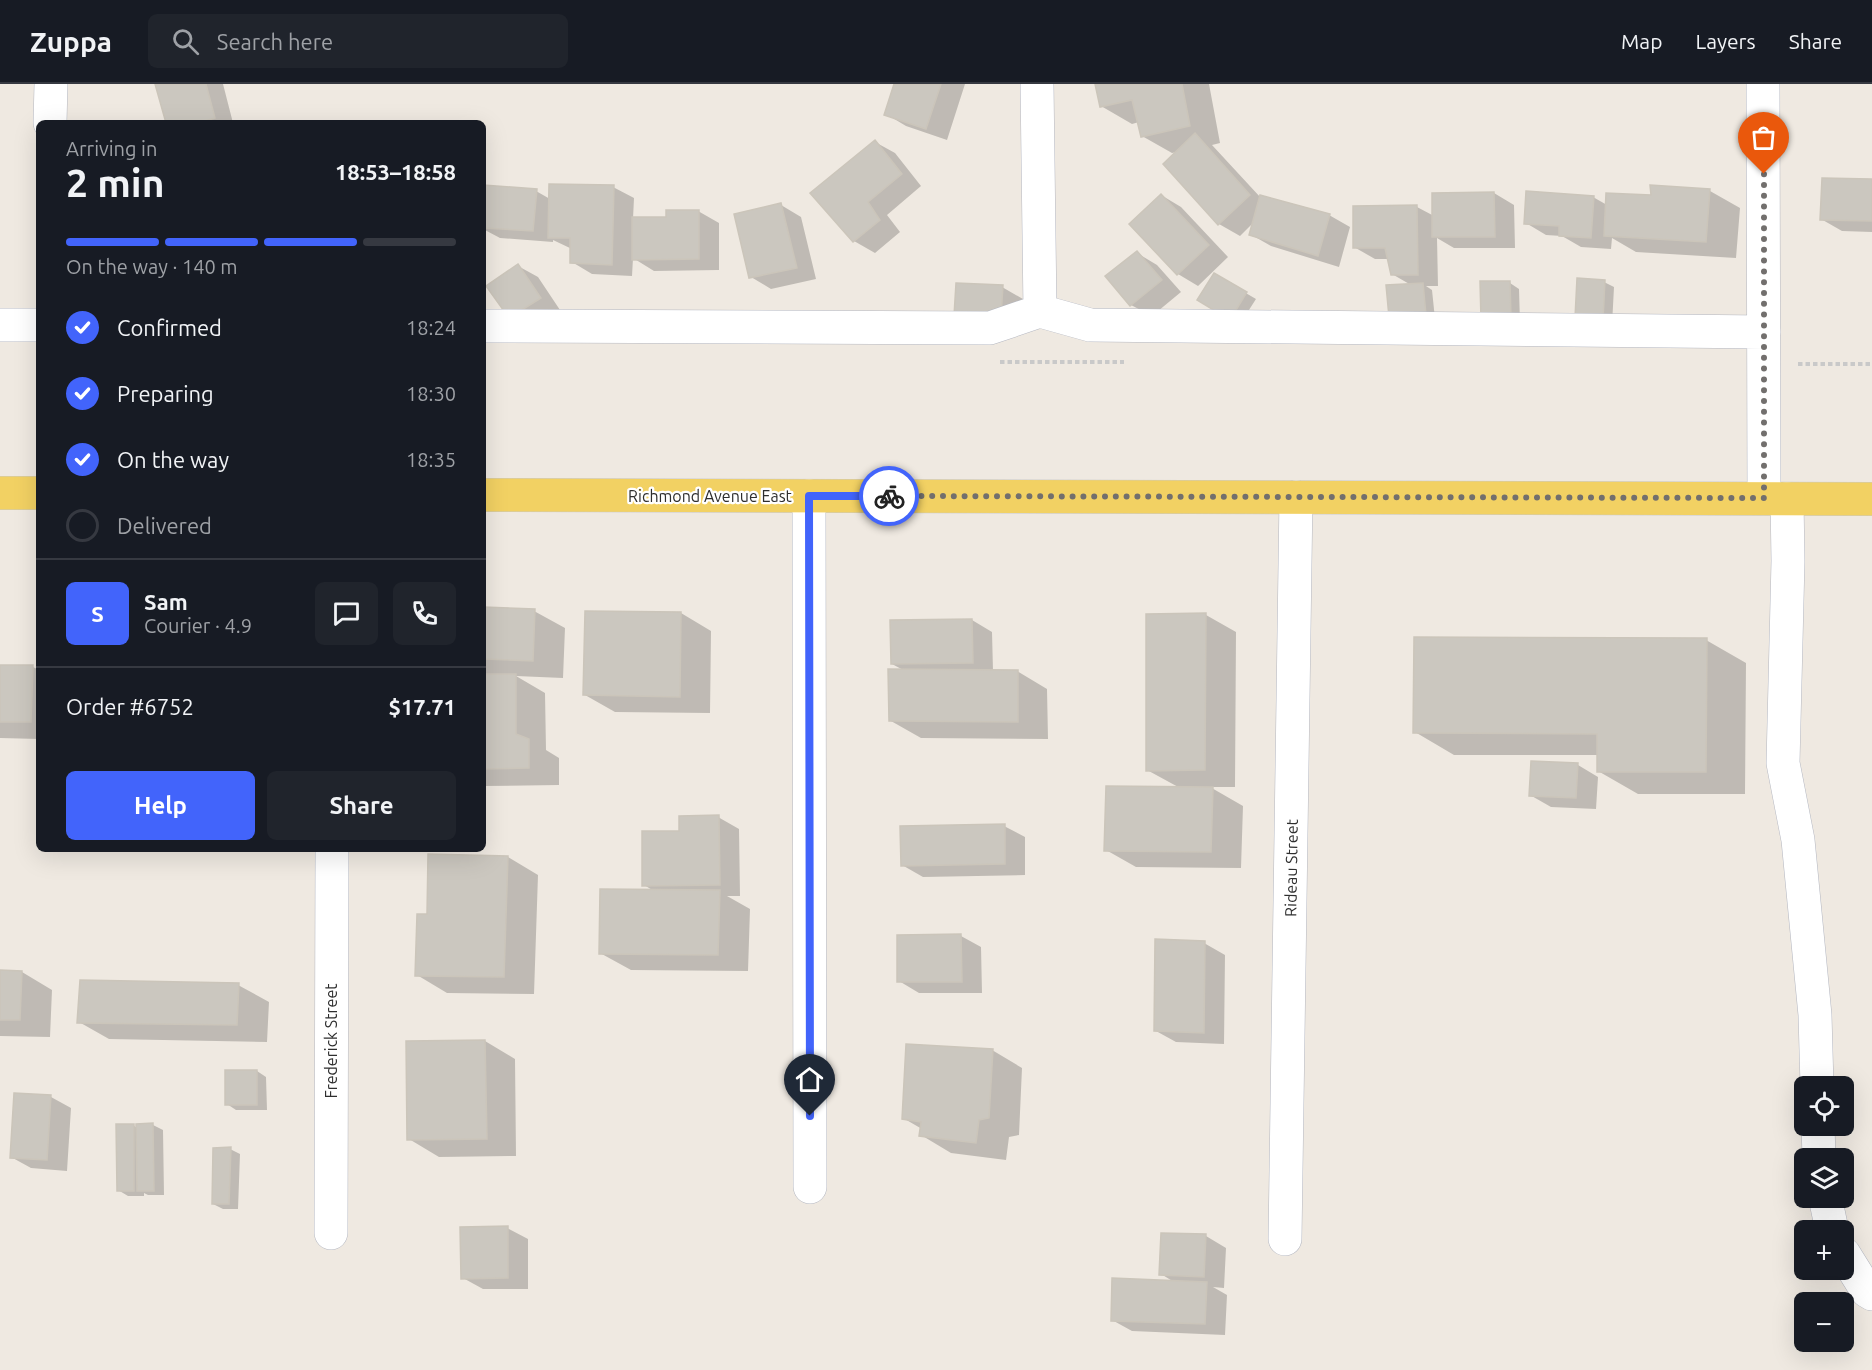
<!DOCTYPE html>
<meta charset="utf-8">
<style>
:root{--surface:#171b24;--page:#20242c;--text:#f1f3f6;--muted:#9ea1a6;--line:#363941;--accent:#4264fb}
body{margin:0;font-family:Ubuntu,sans-serif;background:var(--page);color:var(--text);height:100vh;display:flex;flex-direction:column;font-size:22px;white-space:nowrap}
*{box-sizing:border-box;margin:0}
p{font-size:20px;color:var(--muted)}
.icon{flex:none;width:33px;height:33px;fill:none;stroke:currentColor;stroke-width:2;stroke-linecap:round;stroke-linejoin:round}
.map{position:relative;flex:1;overflow:hidden}
.panel{position:absolute;left:36px;top:36px;width:450px;height:732px;display:flex;flex-direction:column;background:var(--surface);border-radius:9px;box-shadow:0 6px 24px #0002}
.panel>*{flex:none}
.fabs{position:absolute;left:1794px;top:992px;display:grid;gap:12px}
.fabs a{display:grid;place-items:center;width:60px;height:60px;border-radius:9px;background:var(--surface);box-shadow:0 6px 24px #0002;font-size:30px}
.pin{position:absolute;display:grid;place-items:center;width:51px;height:51px;color:#fff;margin:-62px -26px;border-radius:50% 50% 50% 0;rotate:-45deg;box-shadow:0 0 6px #0007}
.pin .icon{rotate:45deg}
.courier{position:absolute;display:grid;place-items:center;width:60px;height:60px;margin:-30px;border:4px solid #4264fb;border-radius:50%;background:#fff;color:#222;box-shadow:0 2px 8px #0007}
.overview em{font-style:normal;font-weight:700}
.overview div{display:flex;flex-direction:column-reverse}
.overview{display:flex;align-items:center;justify-content:space-between;height:102px;padding:0 30px}
h1{font-size:39px;font-weight:700;line-height:45px}
.bar{display:grid;grid-template-columns:repeat(4,1fr);gap:9px 6px;align-content:center;height:72px;padding:0 30px}
.bar i{height:8px;border-radius:4px;background:var(--line)}
.bar .active{background:var(--accent)}
.bar p{grid-column:span 4}
.line{display:flex;align-items:center;gap:15px;padding:0 30px;border-top:2px solid var(--line)}
.line div{flex:1}
.round{display:grid;place-items:center;flex:none;width:63px;height:63px;border-radius:9px;background:var(--page)}
ol{padding:0 30px;list-style:none}
li{display:flex;align-items:center;gap:18px;height:66px}
li p{margin-inline-start:auto}
li .icon{padding:6px;border-radius:50%;background:var(--accent);color:#fff;stroke-width:4}
li:last-child{color:var(--muted)}
li i{width:33px;height:33px;border:3px solid var(--line);border-radius:50%}
.button{display:flex;gap:12px;margin-top:auto;padding:12px 30px}
.button a{flex:1;height:69px;border-radius:9px;background:var(--accent);color:#fff;font-size:24px;font-weight:700;line-height:69px;text-align:center}
.button a+a{background:var(--page);color:var(--text)}
header{display:flex;align-items:center;gap:36px;box-sizing:border-box;height:84px;padding:0 30px;background:var(--surface);border-bottom:2px solid var(--line)}
header strong{font-size:28px}
nav{display:flex;gap:33px;margin-inline-start:auto;font-size:21px}
.search{width:420px;height:54px;background:var(--page);display:flex;align-items:center;gap:15px;box-sizing:border-box;padding:0 21px;border-radius:9px;color:var(--muted);font-size:22px}
.map>svg:first-child{display:block}
</style>
<header>
<strong>Zuppa</strong>
<div class="search"><svg class="icon" aria-label="search" viewBox="0 0 24 24"><circle cx="10" cy="10" r="6"/><path d="M15 15l6 6"/></svg>Search here</div>
<nav><a>Map</a><a>Layers</a><a>Share</a></nav>
</header>
<div class="map">
<svg width="1872" height="1286" viewBox="0 0 1872 1286">
<rect width="100%" height="100%" fill="#efe9e1"/>
<path fill="#0003" d="M157 0H223L233 39H168Z
M896 0H965L947 56 906 42 886 30Z
M1097 0H1209L1220 59 1212 61 1261 114 1329 131 1350 143 1339 183 1271 162 1250 150 1254 138 1240 152 1219 140 1165 80 1177 68 1172 69 1142 52 1139 38 1132 40 1101 22Z
M875 58 895 69 921 102 887 131 900 148 875 169 854 157 813 109Z
M1872 97V148L1842 147 1821 135Z
M613 103 634 114 633 135H668L698 127 719 139V186L654 187 633 174 632 192 592 190 572 178V165L553 156V158L500 154 483 145V108L536 107 550 115Z
M1710 107 1740 124 1736 174 1636 168 1612 154 1611 165 1581 163 1562 152 1546 151 1526 139 1593 113 1607 121 1652 113Z
M1494 109 1514 121 1515 164H1454L1437 154 1438 202H1426L1432 206 1435 235 1400 238 1411 201 1392 190 1389 175H1375L1354 163 1417 123 1434 132Z
M1161 111 1181 123 1228 173 1198 202 1178 190 1131 140Z
M781 121 801 133 816 195 771 205 751 193Z
M1137 169 1157 181 1181 208 1152 232 1131 221Z
M518 182 538 193 560 226 510 233Z
M1215 191 1256 215 1240 240Z
M1604 198 1614 203 1612 241 1586 239Z
M1510 199 1519 205 1520 239 1492 240Z
M1002 203 1023 215 1021 244 975 243Z
M483 525 534 527 565 544 563 594 516 592 545 609 546 666 559 674V701L483 702Z
M586 528 681 529 711 547 710 629 615 628 585 611Z
M1206 531 1236 548 1235 703H1210L1243 722 1241 784 1136 783 1106 766 1180 704 1147 686Z
M972 536 992 548 993 587H1017L1047 605 1048 655 921 654 891 637 905 587 892 580V537Z
M1706 556 1746 579 1745 710H1638L1598 687V671H1454L1415 648Z
M0 582 33 583 39 586V655L0 654Z
M1578 681 1598 693 1596 725 1551 723 1530 711Z
M718 733 739 745 740 812H727L750 825 748 887 631 886 600 869 654 807 644 801 681 748Z
M1004 742 1025 753V791L923 793 902 781Z
M508 773 538 791 534 910 447 909 417 891Z
M961 852 981 863 982 909H919L899 897Z
M1204 859 1225 871 1224 960 1176 958 1156 947Z
M0 888H22L52 906 50 953 0 952Z
M238 901 269 918 267 958 109 955 79 938Z
M485 957 515 975 516 1072 439 1073 409 1055 407 958Z
M992 966 1022 984 1019 1051 1009 1053 1006 1076 951 1069 921 1051 922 1045 903 1034Z
M257 987 266 993 267 1026H236L227 1020Z
M51 1013 71 1024 67 1087 31 1084 11 1073Z
M133 1041 137 1044 153 1041 163 1046 164 1111H148L144 1109V1112H128L118 1106Z
M230 1065 240 1070 238 1125H223L213 1120Z
M507 1144 528 1155V1205H483L463 1194Z
M1206 1152 1226 1164 1224 1204 1213 1203 1227 1211 1225 1251 1132 1247 1112 1236 1174 1198 1161 1190Z"/>
<path fill="#cbc7bf" stroke="#cbc5ba" stroke-width="1.5" d="M155 0H206L215 34 199 39H166Z
M894 0H941L926 45 884 31Z
M1095 0H1182L1190 42 1141 53 1132 16 1100 23Z
M1195 49 1250 111 1218 141 1163 80Z
M875 56 902 90 868 118 880 136 853 158 810 109Z
M1822 94 1872 95V137L1820 136Z
M549 100 614 101 612 181 570 179V154H548Z
M483 101 537 105 533 147 483 144Z
M1650 101 1710 105 1706 158 1604 152 1606 109 1651 111Z
M1526 107 1594 112 1591 154 1559 152V142L1524 140Z
M1494 108 1495 153H1432V109Z
M1161 110 1209 161 1177 191 1129 140Z
M1260 111 1330 130 1318 172 1249 151Z
M781 119 797 184 749 194 734 130Z
M1417 121 1418 191H1391L1385 164H1353V122Z
M666 126H699V175L632 176V133H666Z
M1137 167 1162 196 1130 222 1105 192Z
M518 180 541 214 509 234 486 202Z
M1214 189 1247 208 1230 236 1197 216Z
M1577 194 1605 196 1603 236 1575 234Z
M1480 197H1510L1511 234 1481 235Z
M956 199 1003 201 1001 233 954 232Z
M1423 199 1426 231 1389 233 1386 201Z
M483 523 535 525 533 577 483 575Z
M585 527 681 528 680 613 583 611Z
M1206 529 1205 686 1146 687V530Z
M972 535 973 579 891 580 890 536Z
M1414 553 1707 554 1706 688H1597V650L1413 649Z
M0 581H33L31 638H0Z
M888 585 1018 586V638L889 637Z
M483 590H516V650L529 655V684L483 685Z
M1531 677 1578 679 1576 714 1529 712Z
M1106 702 1213 703 1211 768 1104 767Z
M719 731 720 801 642 802V747H679V732Z
M1005 740V780L901 782 900 742Z
M428 770 508 772 504 893 415 892 417 830H427Z
M600 805 720 806 718 871 599 870Z
M961 850 962 898H897V851Z
M1155 855 1205 857 1204 949 1154 947Z
M0 886 22 887 20 936H0Z
M80 896 239 899 237 941 77 939Z
M485 956 487 1055 407 1056 406 957Z
M906 960 993 965 989 1034 979 1036 976 1059 919 1052 921 1038 902 1035Z
M225 986H257V1021H225Z
M14 1009 51 1011 47 1076 10 1074Z
M153 1039 154 1107H137L136 1040Z
M116 1040H134V1107H117Z
M231 1063 229 1120H212L213 1064Z
M508 1142V1194L461 1195 460 1143Z
M1161 1149 1206 1150 1204 1193 1159 1191Z
M1112 1194 1207 1198 1205 1240 1111 1237Z"/>
<g fill="none" stroke-linecap="round" stroke-linejoin="round">
<defs>
<path id="minor" d="M1037 0 1040 227 1090 241 1764 248
M1763 0 1764 414
M50 39 51 0
M0 241H39
M483 242 990 244 1040 227
M809 412 810 1103
M1787 415 1788 477 1783 679 1798 756 1815 931 1817 1002
M1818 1041 1819 1074
M1825 1113 1832 1146
M331 1149 332 765
M1285 1155 1296 413
M1844 1170 1867 1207 1872 1210"/>
<path id="major" d="M0 409H39
M483 411 1872 415"/>
</defs>
<use href="#minor" stroke="#b4b7c1" stroke-width="34"/>
<use href="#major" stroke="#c9c9c9" stroke-width="34"/>
<path stroke="#c9c9c9" stroke-width="4" stroke-dasharray="4.5 3" stroke-linecap="butt" d="M1000 278H1124
M1798 280H1872"/>
<use href="#minor" stroke="#fff" stroke-width="33"/>
<use href="#major" stroke="#f2d163" stroke-width="33"/>
</g>
<g fill="none" stroke-linecap="round" stroke-linejoin="round">
<path stroke="#726f6d" stroke-width="6" stroke-dasharray="0 10.8" d="M889 412 1764 414V90"/>
<path stroke="#4264fb" stroke-width="8" d="M810 1032 809 412H889"/>
</g>
<g text-anchor="middle" dominant-baseline="central" stroke-width="4.5" stroke-linejoin="round" paint-order="stroke">
<g font-size="16" fill="#2e2e2e" stroke="#fff">
<text x="710" y="412">Richmond Avenue East</text>
<text transform="translate(1291 784) rotate(-89)">Rideau Street</text>
<text transform="translate(331 957) rotate(-90)">Frederick Street</text>
</g>
</g>
</svg>
<div class="fabs">
<a><svg class="icon" aria-label="locate" viewBox="0 0 24 24"><circle cx="12" cy="12" r="6"/><path d="M12 2v4M12 18v4M2 12h4M18 12h4"/></svg></a>
<a><svg class="icon" aria-label="layers" viewBox="0 0 24 24"><path d="M12 4l9 5-9 5-9-5zM3 14l9 5 9-5"/></svg></a>
<a>+</a>
<a>−</a>
</div>
<div class="pin" style="left:1764px;top:90px;background:#ea580c"><svg class="icon" aria-label="bag" viewBox="0 0 24 24"><path d="M5 8h14l-1 12H6zM9 8a3 3 0 0 1 6 0"/></svg></div>
<div class="pin" style="left:810px;top:1032px;background:#1f2937"><svg class="icon" aria-label="home" viewBox="0 0 24 24"><path d="M3 11l9-7 9 7M6 9v11h12V9"/></svg></div>
<div class="courier" style="left:889px;top:412px"><svg class="icon" aria-label="bike" viewBox="0 0 24 24"><circle cx="6" cy="16" r="4"/><circle cx="18" cy="16" r="4"/><path d="M6 16l4-8h5l3 8M10 8l3 8H6M13 5h3"/></svg></div>
<section class="panel">
<div class="overview"><div><h1>2 min</h1><p>Arriving in</p></div><em>18:53–18:58</em></div>
<div class="bar"><i class="active"></i><i class="active"></i><i class="active"></i><i></i><p>On the way · 140 m</p></div>
<ol>
<li><svg class="icon" aria-label="check" viewBox="0 0 24 24"><path d="M5 12l5 5 9-10"/></svg>Confirmed<p>18:24</p></li>
<li><svg class="icon" aria-label="check" viewBox="0 0 24 24"><path d="M5 12l5 5 9-10"/></svg>Preparing<p>18:30</p></li>
<li><svg class="icon" aria-label="check" viewBox="0 0 24 24"><path d="M5 12l5 5 9-10"/></svg>On the way<p>18:35</p></li>
<li><i></i>Delivered</li>
</ol>
<div class="line" style="height:108px"><b class="round" style="background:var(--accent);color:#fff">S</b><div><b>Sam</b><p>Courier · 4.9</p></div><a class="round"><svg class="icon" aria-label="chat" viewBox="0 0 24 24"><path d="M4 5h16v11H9l-5 4z"/></svg></a><a class="round"><svg class="icon" aria-label="phone" viewBox="0 0 24 24"><path d="M5 4h4l2 5-3 2q2 4 5 5l2-3 5 2v4C11 20 4 13 5 4z"/></svg></a></div>
<div class="line" style="height:78px"><div>Order #6752</div><b>$17.71</b></div>
<div class="button"><a>Help</a><a>Share</a></div>
</section>
</div>
